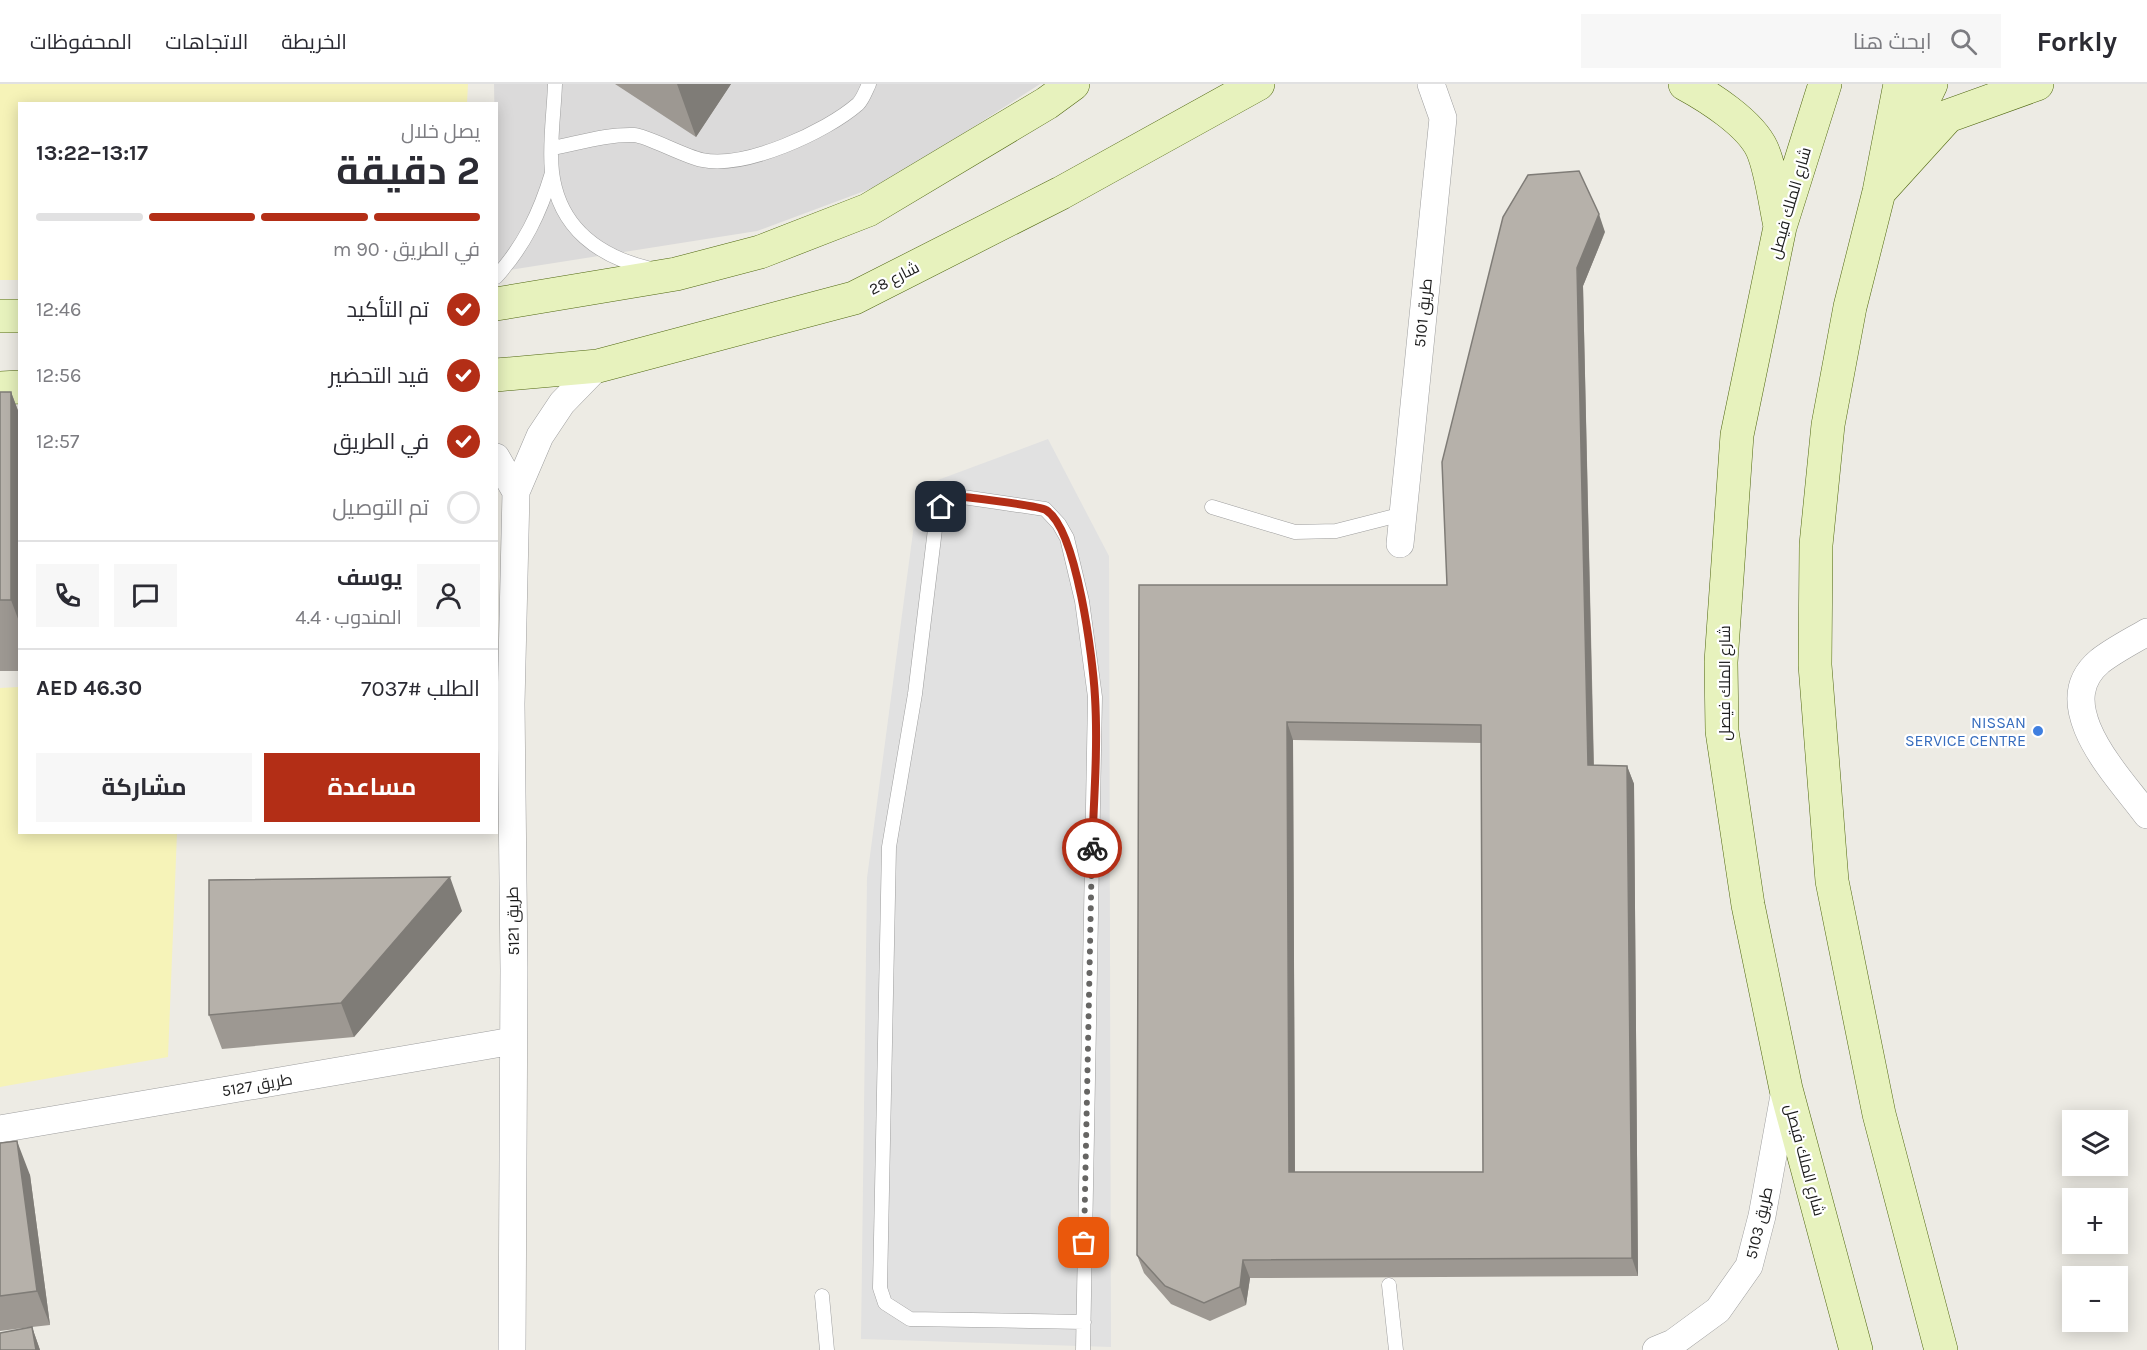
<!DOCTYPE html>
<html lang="ar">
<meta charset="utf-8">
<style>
:root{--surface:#fff;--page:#f7f7f7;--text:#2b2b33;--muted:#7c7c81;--line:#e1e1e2;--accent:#b32e16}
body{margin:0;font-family:Karla,Cairo,sans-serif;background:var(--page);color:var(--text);direction:rtl;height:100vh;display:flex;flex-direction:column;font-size:22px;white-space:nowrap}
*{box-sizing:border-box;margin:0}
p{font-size:20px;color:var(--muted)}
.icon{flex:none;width:33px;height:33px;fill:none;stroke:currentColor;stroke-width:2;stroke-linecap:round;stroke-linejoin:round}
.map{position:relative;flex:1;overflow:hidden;direction:ltr}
.details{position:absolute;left:18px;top:18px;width:480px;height:732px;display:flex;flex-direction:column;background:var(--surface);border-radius:0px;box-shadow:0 3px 15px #0003;direction:rtl}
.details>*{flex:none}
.tools{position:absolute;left:2062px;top:1026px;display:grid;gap:12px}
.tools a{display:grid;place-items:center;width:66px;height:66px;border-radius:0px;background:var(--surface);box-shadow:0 3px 15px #0003;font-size:30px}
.pin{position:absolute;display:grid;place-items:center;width:51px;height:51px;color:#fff;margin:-26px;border-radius:12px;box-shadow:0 3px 9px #0006}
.courier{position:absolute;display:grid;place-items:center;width:60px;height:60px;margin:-30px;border:4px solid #b32e16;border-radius:50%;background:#fff;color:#222;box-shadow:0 2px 8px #0007}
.headline em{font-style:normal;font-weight:700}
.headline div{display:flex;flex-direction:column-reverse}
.headline{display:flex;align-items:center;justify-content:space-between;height:102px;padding:0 18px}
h1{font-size:39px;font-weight:700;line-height:45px}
.bar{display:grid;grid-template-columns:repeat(4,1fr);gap:9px 6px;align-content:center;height:72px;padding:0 18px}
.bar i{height:8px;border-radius:4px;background:var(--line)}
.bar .on{background:var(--accent)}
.bar p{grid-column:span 4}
.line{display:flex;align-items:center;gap:15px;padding:0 18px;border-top:2px solid var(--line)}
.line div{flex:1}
.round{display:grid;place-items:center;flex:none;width:63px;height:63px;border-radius:0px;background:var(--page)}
ol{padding:0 18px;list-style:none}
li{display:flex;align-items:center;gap:18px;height:66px}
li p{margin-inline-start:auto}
li .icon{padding:6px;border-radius:50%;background:var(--accent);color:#fff;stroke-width:4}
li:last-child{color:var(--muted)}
li i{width:33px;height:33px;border:3px solid var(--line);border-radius:50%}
.cta{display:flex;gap:12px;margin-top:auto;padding:12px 18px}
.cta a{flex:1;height:69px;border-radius:0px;background:var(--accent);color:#fff;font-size:24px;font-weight:700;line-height:69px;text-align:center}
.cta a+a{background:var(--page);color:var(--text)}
header{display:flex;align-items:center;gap:36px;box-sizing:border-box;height:84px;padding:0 30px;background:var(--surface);border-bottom:2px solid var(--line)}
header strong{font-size:28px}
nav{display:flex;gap:33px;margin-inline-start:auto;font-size:21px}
.search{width:420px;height:54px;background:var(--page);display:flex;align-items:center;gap:15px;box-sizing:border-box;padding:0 21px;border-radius:0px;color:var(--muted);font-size:22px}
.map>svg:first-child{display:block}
</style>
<header>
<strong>Forkly</strong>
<div class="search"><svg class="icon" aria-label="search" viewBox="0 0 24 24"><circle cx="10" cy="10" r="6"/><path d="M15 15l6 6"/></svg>ابحث هنا</div>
<nav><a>الخريطة</a><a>الاتجاهات</a><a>المحفوظات</a></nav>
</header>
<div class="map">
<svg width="2147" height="1266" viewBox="0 0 2147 1266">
<rect width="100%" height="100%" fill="#edebe4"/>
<path fill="#dbdada" d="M494 0H1040L886 99 757 147 497 188Z"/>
<path fill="#f6f3b8" d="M0 0H468L467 19 20 20 19 196H0Z
M19 603 20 748 177 749 168 973 0 1003V604Z"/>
<path fill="#e1e1e1" d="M1048 355 1109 472 1111 1263 861 1255 867 794 919 403Z"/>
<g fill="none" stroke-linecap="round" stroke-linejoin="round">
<defs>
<path id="service" d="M555 0C554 29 549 60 552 88 559 145 600 173 651 185
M553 64C579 59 607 50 634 51 648 52 683 72 702 76 745 85 826 48 858 20 863 15 866 6 869 0
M496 193C524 162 540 129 552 89
M1212 423 1295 448 1336 447 1403 430
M1389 1201 1396 1266
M822 1212 827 1266
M1083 1266 1095 613 1082 517 1067 454 1059 440 1045 425 956 412 941 423 936 437 915 610 889 763 880 1204 885 1219 910 1235 1084 1238"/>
<path id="minor" d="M496 373 516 408
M1400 460 1443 34 1431 0
M2147 548C2132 557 2114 566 2100 577 2047 621 2119 693 2147 731
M0 1045 513 957
M512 1266 514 886 511 620 516 408 540 352 562 319 598 282
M1656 1266 1673 1259 1718 1226 1749 1182 1762 1132 1785 1006"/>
<path id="secondary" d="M1685 0C1709 13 1750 39 1762 65 1771 85 1775 119 1780 142
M1825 0 1780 143 1737 351 1721 578 1722 647 1748 821 1786 1005 1856 1266
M1900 0 1879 108 1850 223 1828 341 1816 461 1815 581 1832 797 1879 1030 1941 1266
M1898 68 1931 0
M1879 108 1948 32 2037 0
M496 220 676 190 760 168 868 126 1047 19 1073 0
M0 232H20
M496 291 598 282 854 214 1061 109 1258 0
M0 304 20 303"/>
</defs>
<use href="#service" stroke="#9e9e9e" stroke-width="15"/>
<use href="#minor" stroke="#9e9e9e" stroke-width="28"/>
<use href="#secondary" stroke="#506711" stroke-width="34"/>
<use href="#service" stroke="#fff" stroke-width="14"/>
<use href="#minor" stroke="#fff" stroke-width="27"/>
<use href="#secondary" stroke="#e7f2bd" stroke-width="33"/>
</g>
<path fill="#9d9892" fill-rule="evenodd" d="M615 0H731L696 53Z
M1605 148 1583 202 1594 681 1627 682 1634 700 1638 1192 1250 1194 1246 1221 1210 1237 1171 1220 1144 1189 1137 1171 1139 501H1447ZM1293 656 1482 659 1483 1088H1295Z
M0 308H11L20 332V587H0Z
M462 827 354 953 222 965 209 931Z
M0 1059 30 1091 50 1241 32 1243 40 1266H0L31 1243 0 1247Z"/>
<path fill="#7f7c77" d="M677 0H731L696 53Z
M1599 130 1605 148 1583 202 1594 699 1588 681 1577 184Z
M11 308 20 332V540L11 516Z
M1287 638 1293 656 1295 1106 1289 1088Z
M1627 682 1634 700 1638 1192 1632 1174Z
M450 793 462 827 354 953 341 919Z
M17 1057 30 1091 50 1241 37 1207Z
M1243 1176 1250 1194 1246 1221 1240 1203Z
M32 1243 40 1266H36Z"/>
<path fill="#b6b1aa" stroke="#7f7c77" stroke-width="1.5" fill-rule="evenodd" d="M1579 87 1599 130 1577 184 1588 681 1627 682 1632 1174 1243 1176 1240 1203 1204 1219 1165 1202 1137 1171 1139 501H1447L1442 378 1503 133 1528 91ZM1287 638 1481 641 1483 1088H1289Z
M0 308H11V516H0Z
M450 793 341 919 209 931V796Z
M17 1057 37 1207 0 1212V1059Z
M32 1243 36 1266H0V1249Z"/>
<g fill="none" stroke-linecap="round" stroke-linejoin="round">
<path stroke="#666563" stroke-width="6" stroke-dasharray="0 10.8" d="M1084 1159 1092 764"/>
<path stroke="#b32e16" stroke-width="8" d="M941 423 956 412C971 414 1037 421 1046 426 1077 445 1093 576 1095 613 1098 663 1094 714 1092 764"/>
</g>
<circle fill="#3f7fe0" stroke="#fff" stroke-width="2" cx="2038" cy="647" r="6"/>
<g text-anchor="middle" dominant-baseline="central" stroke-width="4.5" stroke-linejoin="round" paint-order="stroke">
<g font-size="16" fill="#1d1d1d" stroke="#fff">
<text transform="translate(1790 119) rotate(-74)">شارع الملك فيصل</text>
<text transform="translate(894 194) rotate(-27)">شارع 28</text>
<text transform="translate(1423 229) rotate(-84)">طريق 5101</text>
<text transform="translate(1724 599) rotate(-90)">شارع الملك فيصل</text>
<text transform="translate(513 837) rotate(-91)">طريق 5121</text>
<text transform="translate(257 1001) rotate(-10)">طريق 5127</text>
<text transform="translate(1805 1076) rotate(75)">شارع الملك فيصل</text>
<text transform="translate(1759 1139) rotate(-77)">طريق 5103</text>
</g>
<g font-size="16" fill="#366cbe" stroke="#fff" text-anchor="end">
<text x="2026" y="638">NISSAN<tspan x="2026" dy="18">SERVICE CENTRE</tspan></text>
</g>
</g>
</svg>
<div class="tools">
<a><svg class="icon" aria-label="layers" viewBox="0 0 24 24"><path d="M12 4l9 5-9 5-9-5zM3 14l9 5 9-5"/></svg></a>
<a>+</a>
<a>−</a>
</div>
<div class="pin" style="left:1084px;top:1159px;background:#ea580c"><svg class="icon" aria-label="bag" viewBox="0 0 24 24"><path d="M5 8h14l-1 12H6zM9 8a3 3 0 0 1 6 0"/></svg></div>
<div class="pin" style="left:941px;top:423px;background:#1f2937"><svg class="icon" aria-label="home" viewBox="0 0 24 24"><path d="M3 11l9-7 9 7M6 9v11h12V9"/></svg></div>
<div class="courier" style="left:1092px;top:764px"><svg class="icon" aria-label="bike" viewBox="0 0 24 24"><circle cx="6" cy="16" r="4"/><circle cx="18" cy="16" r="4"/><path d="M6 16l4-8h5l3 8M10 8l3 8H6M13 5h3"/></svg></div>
<section class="details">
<div class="headline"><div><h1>2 دقيقة</h1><p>يصل خلال</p></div><em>13:17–13:22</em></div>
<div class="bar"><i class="on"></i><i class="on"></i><i class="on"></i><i></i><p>في الطريق · 90 m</p></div>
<ol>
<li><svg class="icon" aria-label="check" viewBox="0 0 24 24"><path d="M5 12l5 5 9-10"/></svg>تم التأكيد<p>12:46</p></li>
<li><svg class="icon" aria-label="check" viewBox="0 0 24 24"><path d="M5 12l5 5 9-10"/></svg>قيد التحضير<p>12:56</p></li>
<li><svg class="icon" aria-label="check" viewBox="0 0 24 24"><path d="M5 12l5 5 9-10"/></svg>في الطريق<p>12:57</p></li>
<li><i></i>تم التوصيل</li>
</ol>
<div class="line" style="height:108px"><a class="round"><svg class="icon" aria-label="person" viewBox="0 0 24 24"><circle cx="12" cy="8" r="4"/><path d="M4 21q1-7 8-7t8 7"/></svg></a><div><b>يوسف</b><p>المندوب · 4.4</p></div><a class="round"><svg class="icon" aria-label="chat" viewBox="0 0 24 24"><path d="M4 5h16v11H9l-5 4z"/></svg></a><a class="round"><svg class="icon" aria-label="phone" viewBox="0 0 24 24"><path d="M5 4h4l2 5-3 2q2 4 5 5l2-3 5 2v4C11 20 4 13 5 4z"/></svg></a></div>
<div class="line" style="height:78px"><div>الطلب #7037</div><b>AED 46.30</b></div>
<div class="cta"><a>مساعدة</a><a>مشاركة</a></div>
</section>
</div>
